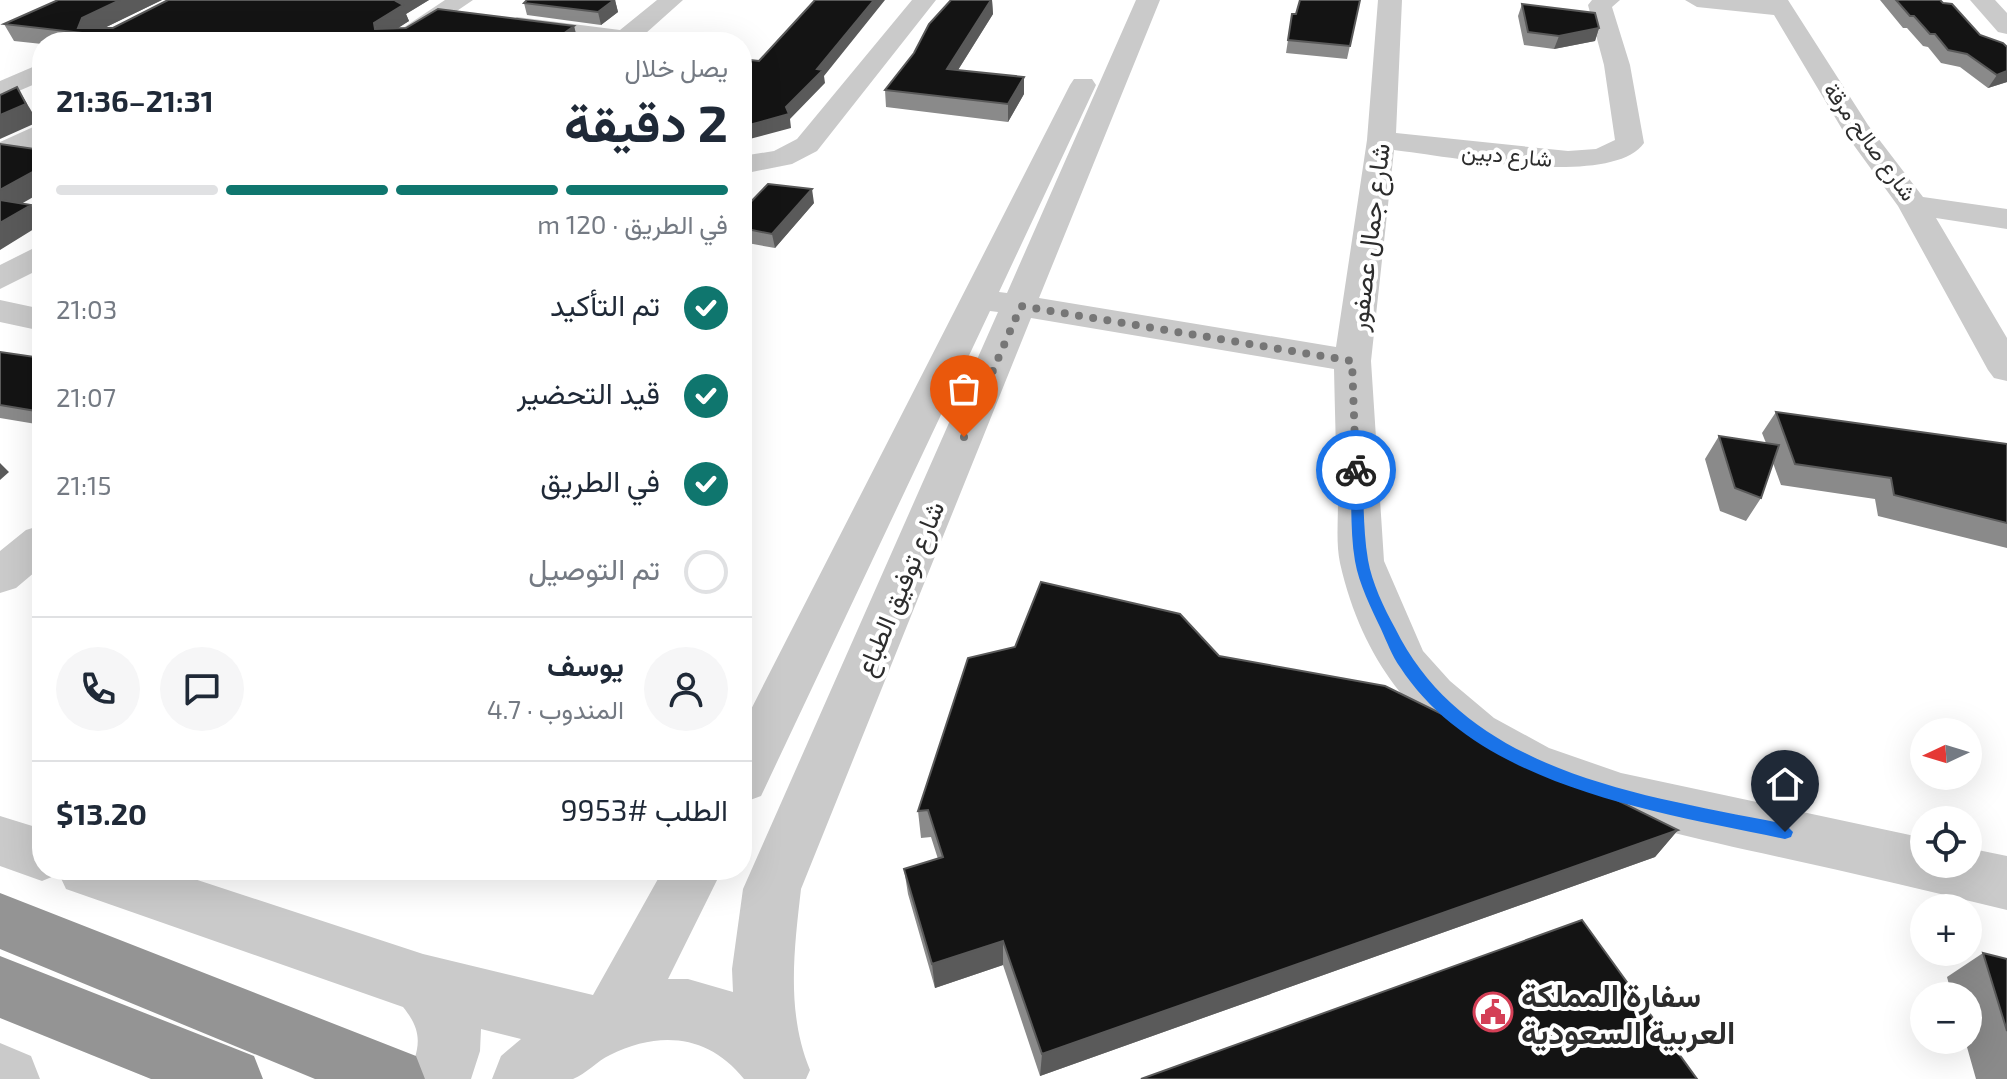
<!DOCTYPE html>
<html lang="ar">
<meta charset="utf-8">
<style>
:root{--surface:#fff;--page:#f6f6f7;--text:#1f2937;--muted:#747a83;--line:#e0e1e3;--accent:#0f766e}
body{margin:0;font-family:"Exo 2",Vazirmatn,sans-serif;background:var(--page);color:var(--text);direction:rtl;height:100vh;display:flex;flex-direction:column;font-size:30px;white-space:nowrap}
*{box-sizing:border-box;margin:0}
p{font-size:26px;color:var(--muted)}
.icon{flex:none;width:44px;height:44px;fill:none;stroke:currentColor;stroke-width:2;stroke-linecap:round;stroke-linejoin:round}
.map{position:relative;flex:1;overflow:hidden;direction:ltr}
.side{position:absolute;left:32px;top:32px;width:720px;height:848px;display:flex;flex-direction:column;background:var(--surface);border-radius:32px;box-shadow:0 8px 32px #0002;direction:rtl}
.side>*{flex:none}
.needle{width:52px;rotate:266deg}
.fabs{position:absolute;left:1910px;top:718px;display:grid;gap:16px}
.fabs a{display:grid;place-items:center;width:72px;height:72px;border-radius:50%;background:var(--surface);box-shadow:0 8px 32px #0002;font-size:40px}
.pin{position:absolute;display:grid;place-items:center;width:68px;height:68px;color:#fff;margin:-82px -34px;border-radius:50% 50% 50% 0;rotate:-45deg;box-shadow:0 0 8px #0007}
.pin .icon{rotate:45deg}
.courier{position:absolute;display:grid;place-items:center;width:80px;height:80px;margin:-40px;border:6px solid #1a73e8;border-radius:50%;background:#fff;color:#222;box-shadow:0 2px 10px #0007}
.overview em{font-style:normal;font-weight:700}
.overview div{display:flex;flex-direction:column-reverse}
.overview{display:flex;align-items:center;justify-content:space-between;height:136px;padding:0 24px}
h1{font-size:52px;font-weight:700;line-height:60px}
.bar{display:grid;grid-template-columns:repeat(4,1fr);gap:12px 8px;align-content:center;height:96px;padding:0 24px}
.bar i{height:10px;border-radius:6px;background:var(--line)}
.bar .on{background:var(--accent)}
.bar p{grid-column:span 4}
.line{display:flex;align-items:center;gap:20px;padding:0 24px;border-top:2px solid var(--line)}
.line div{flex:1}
.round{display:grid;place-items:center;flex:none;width:84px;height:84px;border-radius:42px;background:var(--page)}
ol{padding:0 24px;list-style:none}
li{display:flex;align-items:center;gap:24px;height:88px}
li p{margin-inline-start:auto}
li .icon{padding:8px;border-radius:50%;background:var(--accent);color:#fff;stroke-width:4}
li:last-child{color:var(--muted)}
li i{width:44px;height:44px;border:4px solid var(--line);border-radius:50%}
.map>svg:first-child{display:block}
</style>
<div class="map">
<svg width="2007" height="1079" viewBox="0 0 2007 1079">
<rect width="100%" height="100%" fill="#fff"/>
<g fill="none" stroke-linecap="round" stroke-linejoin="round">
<path fill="#cacaca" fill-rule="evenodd" d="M445 0H473L411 42H382Z
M657 0H683L636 42C613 42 516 40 505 24L517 17 620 30Z
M912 0H936L817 151 792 164 742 174V156L774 151 797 139Z
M1136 0H1160L1039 298 1336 347 1367 140 1378 0H1402L1396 133 1568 151 1596 149 1615 140 1604 65 1588 5 1592 0H1620L1612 7 1630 65 1644 143C1612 189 1447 156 1394 150L1371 361 1384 561 1423 651 1450 681 1494 718 1549 748 1621 773 1924 838V864H1968V848L2007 856V910C1921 889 1834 869 1747 850 1568 809 1387 771 1340 563 1336 544 1338 522 1338 502 1336 458 1335 414 1334 369L1031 318 801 889C794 950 786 1012 810 1070L806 1079H744C709 1035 660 1030 610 1055 597 1061 586 1074 573 1079 559 1079 509 1079 492 1079L501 1056 521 1039 481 1029 480 1051 471 1079H407C419 1049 425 1034 403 1007L66 889 59 874 42 881 0 866V816L42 829V870H167L423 954 593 995 663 870H722L668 979H688L733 992 732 969 743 889 998 312 990 311 761 796 742 803V727L1070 85 1074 79H1092L1096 85 999 292 1007 293Z
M1685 0H1788L1868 125 1923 197 2007 209V229L1936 218 2007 338V381L1994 378 1988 370 1898 206 1842 129 1774 15 1697 7Z
M1970 0H1995L2007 13V34L1998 32Z
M42 63V81L0 99V81Z
M42 123V143L0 163V142Z
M42 244V268L0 289V265Z
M0 300 42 309V331L0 322Z
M42 525V566L16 588 0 593V551L26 530Z
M0 1043 31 1056 40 1079H0Z"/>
<path fill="#949494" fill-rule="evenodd" d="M0 893 416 1056 425 1079H315L0 949Z
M0 956 254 1056 263 1079H151L0 1018Z"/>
</g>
<path fill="#8a8a8a" d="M58 0H162L104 28H113L168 0H429L406 14 409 21 397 28 574 26 578 42H42V44L14 41 4 24Z
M615 0 618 12 601 25 527 15 524 3Z
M951 0H992L993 14 958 70 1024 94 1008 122 886 107 885 90 914 53Z
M1360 0 1347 59 1286 53 1292 14H1296Z
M1880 0H1940L1980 35 2007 47V82L1988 88 1960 67 1941 63 1928 47 1923 46 1907 28H1903Z
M1522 4 1599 28 1595 41 1554 49 1524 45 1518 16Z
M814 203 775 248 742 242V211Z
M0 352 42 358V425L0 418Z
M1776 412 2007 444V548L1878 516 1875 499 1781 485 1773 463 1761 498 1746 521 1720 511 1705 459 1719 436 1766 443 1762 433Z
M1219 656 1678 830 1655 857 1040 1076 1003 965 935 988 908 894 904 869 938 859 931 837 921 838 918 811Z
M1983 953 2007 959V1079H1976L1965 1040H1968V996H1952L1947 977Z"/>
<path fill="#5a5a5a" d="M120 0H162L92 34 78 28 82 18Z
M397 0H429L406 14 409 21 380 40 374 23Z
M601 0H615L618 12 601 25 598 12Z
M874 0H885L824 76 825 83 790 119 791 128 742 141V127L786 107Z
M991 0H992L993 14 948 86 947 69Z
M574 26 578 42H552Z
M1599 28 1595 41 1554 49 1559 36Z
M2007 71V82L1988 88 1997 75Z
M1024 77V94L1008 122V104Z
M17 87 38 122 0 139V115Z
M42 167V192L0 216V190Z
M812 189 814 203 775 248 772 234Z
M31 205 42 221V224L0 250V223Z
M0 463 9 472 0 480Z
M1678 830 1655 857 1040 1076 1042 1054Z
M1003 941V965L935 988 932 964Z"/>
<path fill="#141414" stroke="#5a5a5a" stroke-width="2" d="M58 0H120L82 18 78 28H113L168 0H397L396 1 403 5 374 23 375 29 406 28 438 9 574 26 552 42H350L338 40 335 42H107L98 41 109 36 4 24Z
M527 0H614L598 12 524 3Z
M815 0H874L817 69 823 70 786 107 789 114 742 127V59L759 61Z
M951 0H991L947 69 1024 77 1008 104 885 90 914 53 929 24Z
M1300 0H1360L1350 46 1288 40 1292 14H1296Z
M1896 0H1940L1943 3 1952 4 1980 35 2003 43 2007 47V71L1997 75 1967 54 1948 50 1935 34H1930L1914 16H1910Z
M1522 4 1595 13 1599 28 1559 36 1528 32Z
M17 87 26 104 0 115V95Z
M0 144 42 150V167L0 190Z
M768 184 812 189 772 234 742 228V211Z
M0 200 31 205 0 223Z
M0 352 42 358V412L0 405Z
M1776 412 2007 444V523L1894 495 1891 478 1795 464Z
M1719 436 1779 445 1761 498 1735 488Z
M1041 582 1180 614 1219 656 1385 686 1678 830 1042 1054 1003 941 932 964 904 869 943 857 928 810 918 811 968 658 1015 647Z
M1582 920 1697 1079H1141Z
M1983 953 2007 959V1031Z"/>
<path fill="#1a73e8" d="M1356 466 1362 470C1364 499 1363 531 1368 560 1372 583 1384 608 1395 628 1467 774 1642 795 1785 824L1793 832 1791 837 1785 839C1657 812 1478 787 1400 667 1392 656 1387 642 1381 629 1371 608 1359 584 1355 561 1350 532 1352 499 1350 470Z"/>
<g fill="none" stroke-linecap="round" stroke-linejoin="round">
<path stroke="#767676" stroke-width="8" stroke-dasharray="0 14.4" d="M964 437 1021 306 1352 361 1356 470"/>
</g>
<defs>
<symbol id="civic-ring" viewBox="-11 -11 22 22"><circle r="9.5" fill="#fff" stroke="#d43f56" stroke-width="1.5"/><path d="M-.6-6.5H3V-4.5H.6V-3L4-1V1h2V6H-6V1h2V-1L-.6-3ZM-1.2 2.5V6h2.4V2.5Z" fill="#d43f56"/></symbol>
</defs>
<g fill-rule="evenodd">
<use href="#civic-ring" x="1471" y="990" width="44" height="44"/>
</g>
<g text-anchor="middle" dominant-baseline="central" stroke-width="8" stroke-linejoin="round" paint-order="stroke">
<g font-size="22" fill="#2d2d2d" stroke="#fff">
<text transform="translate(1871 141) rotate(54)">شارع صالح مرقة</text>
<text transform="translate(1507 154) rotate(5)">شارع دبين</text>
</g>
<g font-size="26" fill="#2d2d2d" stroke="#fff">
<text transform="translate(1368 237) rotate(-83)">شارع جمال عصفور</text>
<text transform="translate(899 588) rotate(-67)">شارع توفيق الطباع</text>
</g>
<g font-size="32" font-weight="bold" fill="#2d2d2d" stroke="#fff" text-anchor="start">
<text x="1521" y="994">سفارة المملكة<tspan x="1521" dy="37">العربية السعودية</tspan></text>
</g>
</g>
</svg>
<div class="fabs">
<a><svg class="needle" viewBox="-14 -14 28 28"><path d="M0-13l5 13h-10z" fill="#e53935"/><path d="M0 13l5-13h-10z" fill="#747a83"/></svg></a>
<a><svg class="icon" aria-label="locate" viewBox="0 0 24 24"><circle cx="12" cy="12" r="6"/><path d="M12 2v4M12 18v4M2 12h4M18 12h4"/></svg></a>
<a>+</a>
<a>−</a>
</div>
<div class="pin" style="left:964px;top:437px;background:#ea580c"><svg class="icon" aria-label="bag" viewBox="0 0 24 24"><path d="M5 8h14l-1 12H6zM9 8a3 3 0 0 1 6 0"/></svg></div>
<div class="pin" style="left:1785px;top:832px;background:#1f2937"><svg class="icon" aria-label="home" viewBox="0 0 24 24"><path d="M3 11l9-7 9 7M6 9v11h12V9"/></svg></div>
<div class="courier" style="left:1356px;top:470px"><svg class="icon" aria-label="bike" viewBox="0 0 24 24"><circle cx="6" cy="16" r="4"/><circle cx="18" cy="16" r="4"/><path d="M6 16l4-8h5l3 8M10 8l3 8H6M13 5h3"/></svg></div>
<section class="side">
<div class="overview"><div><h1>2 دقيقة</h1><p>يصل خلال</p></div><em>21:31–21:36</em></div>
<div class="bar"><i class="on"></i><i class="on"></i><i class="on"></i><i></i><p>في الطريق · 120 m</p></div>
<ol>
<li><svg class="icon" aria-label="check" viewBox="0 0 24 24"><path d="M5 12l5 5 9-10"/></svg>تم التأكيد<p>21:03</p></li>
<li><svg class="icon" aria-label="check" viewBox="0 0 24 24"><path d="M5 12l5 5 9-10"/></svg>قيد التحضير<p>21:07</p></li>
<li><svg class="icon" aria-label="check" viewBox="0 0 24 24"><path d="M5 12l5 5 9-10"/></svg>في الطريق<p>21:15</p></li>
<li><i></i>تم التوصيل</li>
</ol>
<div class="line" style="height:144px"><a class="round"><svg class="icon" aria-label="person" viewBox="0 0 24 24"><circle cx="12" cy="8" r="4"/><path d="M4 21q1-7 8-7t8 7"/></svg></a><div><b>يوسف</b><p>المندوب · 4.7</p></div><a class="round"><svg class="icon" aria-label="chat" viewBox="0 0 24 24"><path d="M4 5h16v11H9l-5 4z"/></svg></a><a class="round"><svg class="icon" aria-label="phone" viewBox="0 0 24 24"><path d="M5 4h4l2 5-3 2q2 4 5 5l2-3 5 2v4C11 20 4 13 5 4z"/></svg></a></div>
<div class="line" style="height:104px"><div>الطلب #9953</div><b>$13.20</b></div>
</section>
</div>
